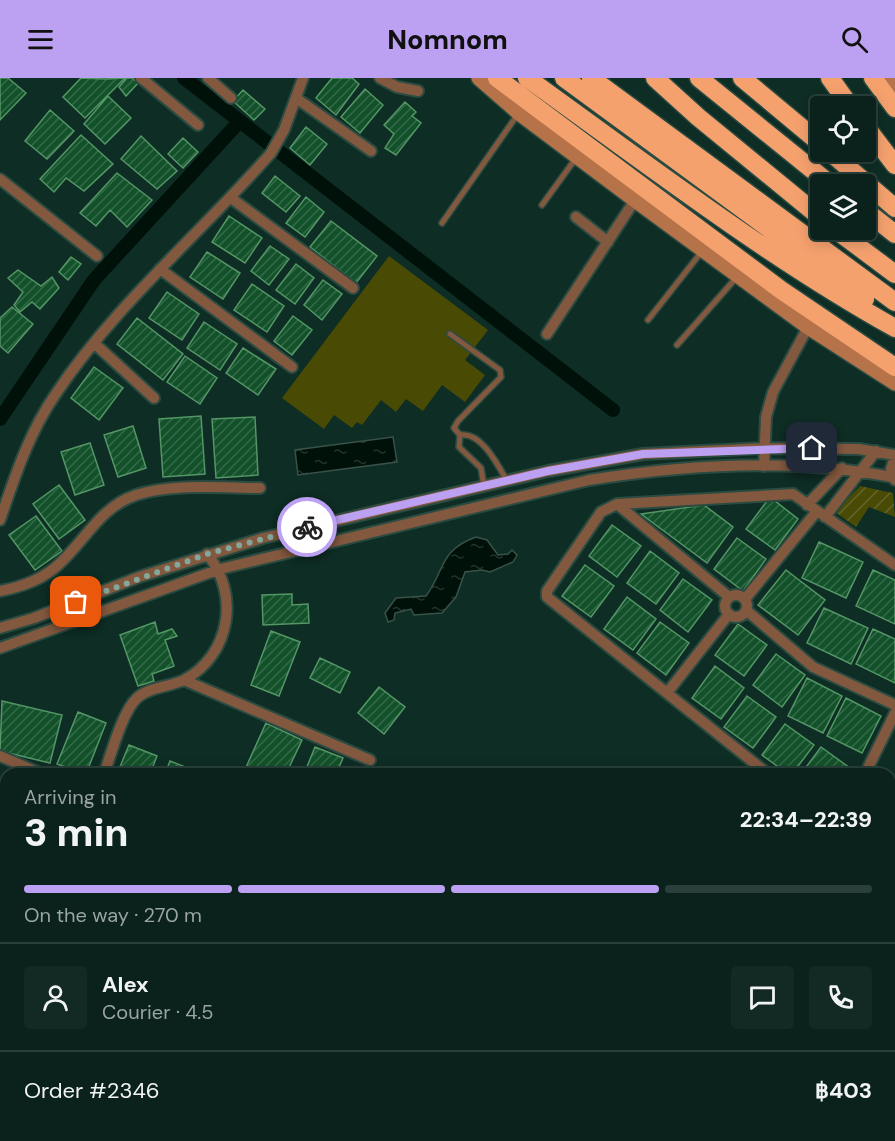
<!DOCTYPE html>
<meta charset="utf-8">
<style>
:root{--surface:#0a221b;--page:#132a24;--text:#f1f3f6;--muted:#99a4a3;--line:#2a3f3a;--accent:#bca0f2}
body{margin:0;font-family:"DM Sans",sans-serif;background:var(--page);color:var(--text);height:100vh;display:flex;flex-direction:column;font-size:22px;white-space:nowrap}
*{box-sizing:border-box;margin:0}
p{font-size:20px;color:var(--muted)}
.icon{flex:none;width:33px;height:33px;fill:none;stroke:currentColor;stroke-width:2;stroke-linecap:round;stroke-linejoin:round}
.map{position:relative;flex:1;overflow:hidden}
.panel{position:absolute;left:0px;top:690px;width:896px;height:374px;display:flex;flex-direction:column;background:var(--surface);border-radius:18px 18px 0 0;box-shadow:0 3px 15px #0003,0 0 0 2px var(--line)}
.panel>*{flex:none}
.tools{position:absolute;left:810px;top:18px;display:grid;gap:12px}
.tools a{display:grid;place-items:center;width:66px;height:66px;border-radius:6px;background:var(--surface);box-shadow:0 3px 15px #0003,0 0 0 2px var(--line);font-size:30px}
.pin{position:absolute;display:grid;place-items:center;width:51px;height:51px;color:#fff;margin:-26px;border-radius:12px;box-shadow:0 3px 9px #0006}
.courier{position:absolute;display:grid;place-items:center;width:60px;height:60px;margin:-30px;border:4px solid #bca0f2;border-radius:50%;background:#fff;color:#222;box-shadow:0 2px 8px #0007}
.headline em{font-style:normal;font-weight:800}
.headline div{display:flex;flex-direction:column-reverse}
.headline{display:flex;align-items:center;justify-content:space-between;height:102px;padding:0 24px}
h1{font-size:39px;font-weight:800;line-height:45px}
.bar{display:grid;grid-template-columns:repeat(4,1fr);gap:9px 6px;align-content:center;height:72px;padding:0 24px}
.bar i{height:8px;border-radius:4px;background:var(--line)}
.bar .on{background:var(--accent)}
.bar p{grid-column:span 4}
.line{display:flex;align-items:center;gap:15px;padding:0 24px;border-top:2px solid var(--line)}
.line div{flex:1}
.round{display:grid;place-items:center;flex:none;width:63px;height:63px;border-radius:6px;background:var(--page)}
header{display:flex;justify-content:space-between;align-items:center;height:78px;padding:0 24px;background:var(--accent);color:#111;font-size:27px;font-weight:800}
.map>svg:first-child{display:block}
</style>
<header><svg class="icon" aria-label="menu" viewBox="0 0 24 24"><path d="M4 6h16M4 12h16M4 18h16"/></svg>Nomnom<svg class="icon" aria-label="search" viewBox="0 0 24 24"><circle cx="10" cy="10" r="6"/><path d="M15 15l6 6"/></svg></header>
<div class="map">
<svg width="895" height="1063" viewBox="0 0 895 1063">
<defs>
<pattern id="garden-furrows" width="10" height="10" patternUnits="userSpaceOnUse" patternTransform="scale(1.5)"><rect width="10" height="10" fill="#494b05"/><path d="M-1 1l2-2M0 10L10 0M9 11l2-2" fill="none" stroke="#616529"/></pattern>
<pattern id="water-ripples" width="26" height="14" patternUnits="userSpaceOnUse" patternTransform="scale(1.5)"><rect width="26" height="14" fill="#00110a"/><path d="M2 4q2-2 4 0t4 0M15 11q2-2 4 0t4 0" fill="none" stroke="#23342d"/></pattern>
<pattern id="building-hatch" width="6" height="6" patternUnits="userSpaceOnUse" patternTransform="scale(1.5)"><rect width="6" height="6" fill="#13512a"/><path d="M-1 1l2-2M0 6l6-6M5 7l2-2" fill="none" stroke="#346a48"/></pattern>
</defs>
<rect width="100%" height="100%" fill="#0e2d24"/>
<path fill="url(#garden-furrows)" d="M860 408 893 415 895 439 869 429 856 449 835 434Z"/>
<path fill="#494b05" d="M389 178 488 252 465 282 485 297 465 324 442 307 423 333 406 321 396 334 381 322 362 347 357 344 352 350 334 337 324 351 282 320Z"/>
<path fill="url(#water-ripples)" stroke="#395249" stroke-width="1.5" d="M393 359 397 384 298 397 295 372Z
M476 459 487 462 498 477 508 476 512 472 517 477 513 484 490 494 482 492 465 494 456 519 442 535 414 537 411 531 395 535 394 542 388 544 385 535 396 520 426 518C445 493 439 472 476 459Z"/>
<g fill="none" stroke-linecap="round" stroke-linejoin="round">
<path stroke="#00110a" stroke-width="14" d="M184 0 613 332
M0 341 94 202 239 44"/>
</g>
<path fill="url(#building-hatch)" stroke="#549666" stroke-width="1.5" d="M0 0H8L26 15 0 42Z
M81 0 105 1 125 0 85 40 63 19Z
M127 0H132L138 5 126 18 119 9Z
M332 0H352L359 6 336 37 316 20Z
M365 11 383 27 360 55 341 39Z
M243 12 265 31 254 42 233 23Z
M108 18 131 40 105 66 84 46Z
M405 24 416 34 412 38 421 45 396 77 385 70 394 56 384 47Z
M50 32 74 53 47 81 25 63Z
M306 49 327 66 310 87 290 70Z
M81 57 113 86 84 113 66 100 54 114 40 101Z
M141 58 177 93 157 111 121 81Z
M183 60 198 74 183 90 168 76Z
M117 95 152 122 127 149 110 132 96 148 80 135Z
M275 98 300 118 286 134 262 115Z
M306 119 324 134 305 159 286 145Z
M229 138 262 160 245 185 212 164Z
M331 143 377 178 356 205 310 169Z
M270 168 289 181 269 207 251 193Z
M207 174 240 195 223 221 190 199Z
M71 179 81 186 68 202 59 194Z
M296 186 314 200 295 226 276 212Z
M18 192 41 208 52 199 59 210 40 231 32 224 20 234 14 227 23 214 8 200Z
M323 202 342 216 322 242 304 227Z
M252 206 284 228 267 254 234 232Z
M167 214 199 236 182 262 149 240Z
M12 229 33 246 8 275 0 268V240Z
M293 238 312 252 292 277 274 263Z
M137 240 183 276 163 302 117 266Z
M204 244 237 266 220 292 187 270Z
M243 270 276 291 258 317 226 295Z
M185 278 217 300 200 326 167 304Z
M94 289 123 310 99 342 71 320Z
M201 338 205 396 163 399 159 341Z
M255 339 258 397 216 400 212 341Z
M133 348 146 390 118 399 104 357Z
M90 365 104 407 75 417 61 374Z
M59 407 85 442 59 461 33 426Z
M770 419 798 441 775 472 746 451Z
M704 427 733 449 707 485 641 436Z
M36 438 62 473 35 492 9 457Z
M612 447 641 468 617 499 589 478Z
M737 460 766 481 743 513 714 491Z
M819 464 863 484 846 520 802 500Z
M650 473 679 495 656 526 627 505Z
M585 487 614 508 591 539 562 518Z
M786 492 825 522 798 557 758 527Z
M873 492 895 502V546L856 528Z
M683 501 712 522 688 554 660 532Z
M292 516V527L308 526 309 545 263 547 262 517Z
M627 519 656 541 633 572 604 551Z
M824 530 868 550 851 586 807 565Z
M155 544 158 556 172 551 177 558 165 562 174 588 152 596 154 603 138 608 120 557Z
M660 544 689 565 666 597 637 575Z
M738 546 767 567 744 598 715 577Z
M873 551 895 561V605L856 586Z
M271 553 300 564 279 618 251 607Z
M776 576 805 597 782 629 753 607Z
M320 580 350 594 340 615 310 600Z
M715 588 744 610 721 641 692 620Z
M807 600 842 618 823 655 788 638Z
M379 609 405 629 384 656 358 635Z
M747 618 776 639 753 670 724 649Z
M846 620 881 638 862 675 827 658Z
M2 623 62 637 50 685 0 673Z
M78 634 106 645 86 696 57 686Z
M266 645 302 662 286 696H243Z
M785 646 814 667 792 696H788L762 677Z
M129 667 157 678 150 696H117Z
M315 669 343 680 336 696H304Z
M821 669 850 690 845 696H801Z
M170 683 198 694V696H165Z
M0 761 6 763V788L0 786Z
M0 858 6 861V877L0 892Z
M0 1007 6 1009V1045L0 1043Z
M61 1058H101L99 1063H59Z
M105 1058H125L137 1062 103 1063Z
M200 1058H223L221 1063H208L199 1060Z
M373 1058H448L445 1063H384Z"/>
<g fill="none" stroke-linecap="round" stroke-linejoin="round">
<defs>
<path id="lane" d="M542 127 576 80
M442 145 518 36
M648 242 703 172
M450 256 500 292 501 299 458 343 454 350 460 357
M677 267 736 200
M484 408 481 390 459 369 460 357C481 353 498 387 507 403
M890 852 895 855
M890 891 895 893
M467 1063 470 1058"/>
<path id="street" d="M141 0 198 47
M208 0 231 20
M380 0 397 9 418 13
M296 20 371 73
M0 101 97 178
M231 120 353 210
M576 139 608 164
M160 191 292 289
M547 256 635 122
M94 265 154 320
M895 379 891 391 895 402
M764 388 766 339 773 314 808 249
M617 426 729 519
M807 427 842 390
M825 439 876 373
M0 442C15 398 29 355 55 317 115 227 200 156 271 75L284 52 303 0
M0 513C21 509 42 502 58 487 85 463 100 429 136 417 171 405 223 410 260 410
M725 528a11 11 0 1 1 22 0a11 11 0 1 1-22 0Z
M745 521 817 433
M746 532 813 589 895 627
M0 550 34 540 139 499 263 460 548 393 643 376 765 370 859 371 895 377
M0 570 220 491 589 402C688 386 794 380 892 399
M184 602 370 682
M667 615 729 536
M0 678 42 696
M104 696C111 677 122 634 137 620 149 609 169 609 184 602 231 577 240 515 207 476
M768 696 547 519V513L601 434 617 426 793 416 895 487
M865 696 895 635
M0 832 6 834
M0 960 6 945
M0 973 6 976
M250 1058 260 1063
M544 1058 555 1063
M803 1058 813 1063
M725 1062 728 1058
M236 1063 238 1058"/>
<path id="secondary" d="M479 0 519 35 635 122 808 249 895 305
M887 0 895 10"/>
<path id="highway" d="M497 0 781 212 895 289
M527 0C647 86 766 178 895 250
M564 0 865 221
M591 0 895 224
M655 0 698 39 820 139
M699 0 830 106
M742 0 820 65
M830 0 850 28
M873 0 895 30
M866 49 895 87
M830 74 895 130
M866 133 895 156
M836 152 895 196"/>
</defs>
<use href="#lane" stroke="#2a4b41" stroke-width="8"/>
<use href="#street" stroke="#2a4b41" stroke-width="14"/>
<use href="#secondary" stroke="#2a4b41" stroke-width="18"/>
<use href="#highway" stroke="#2a4b41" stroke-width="21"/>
<path stroke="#45685d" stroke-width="2" stroke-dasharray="4.5 3" stroke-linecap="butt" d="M890 987 895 990"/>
<use href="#lane" stroke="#82583f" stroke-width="5"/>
<use href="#street" stroke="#82583f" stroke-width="10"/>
<use href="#secondary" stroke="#b6734a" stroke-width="15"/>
<use href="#highway" stroke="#f5a16e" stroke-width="18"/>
</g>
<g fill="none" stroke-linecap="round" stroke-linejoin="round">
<path stroke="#81a89b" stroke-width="6" stroke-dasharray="0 10.8" d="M76 524 207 476 307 449"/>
<path stroke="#bca0f2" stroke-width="8" d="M307 449 548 393 643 376 812 370"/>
</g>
</svg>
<div class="tools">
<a><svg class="icon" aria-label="locate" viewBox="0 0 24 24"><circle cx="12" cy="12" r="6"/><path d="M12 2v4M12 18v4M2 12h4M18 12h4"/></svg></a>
<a><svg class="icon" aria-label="layers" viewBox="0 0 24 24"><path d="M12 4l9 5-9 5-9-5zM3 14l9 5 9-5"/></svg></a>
</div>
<div class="pin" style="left:76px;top:524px;background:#ea580c"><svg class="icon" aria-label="bag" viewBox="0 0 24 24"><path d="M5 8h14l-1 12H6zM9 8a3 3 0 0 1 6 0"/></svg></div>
<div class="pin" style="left:812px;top:370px;background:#1f2937"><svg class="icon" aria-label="home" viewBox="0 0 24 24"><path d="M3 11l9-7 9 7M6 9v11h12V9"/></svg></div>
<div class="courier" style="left:307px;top:449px"><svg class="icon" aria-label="bike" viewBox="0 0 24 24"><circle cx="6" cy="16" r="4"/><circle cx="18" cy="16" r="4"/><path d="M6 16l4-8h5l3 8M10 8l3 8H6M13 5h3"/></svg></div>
<section class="panel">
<div class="headline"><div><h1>3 min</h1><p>Arriving in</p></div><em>22:34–22:39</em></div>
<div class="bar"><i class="on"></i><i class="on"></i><i class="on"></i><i></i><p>On the way · 270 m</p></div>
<div class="line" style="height:108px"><a class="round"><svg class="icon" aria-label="person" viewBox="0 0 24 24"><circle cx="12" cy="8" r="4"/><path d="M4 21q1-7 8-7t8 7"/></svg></a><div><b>Alex</b><p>Courier · 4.5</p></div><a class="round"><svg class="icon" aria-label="chat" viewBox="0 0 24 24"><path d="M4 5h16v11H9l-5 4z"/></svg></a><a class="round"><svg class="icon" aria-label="phone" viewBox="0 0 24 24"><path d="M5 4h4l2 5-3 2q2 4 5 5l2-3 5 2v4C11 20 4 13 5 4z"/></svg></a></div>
<div class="line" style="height:78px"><div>Order #2346</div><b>฿403</b></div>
</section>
</div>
